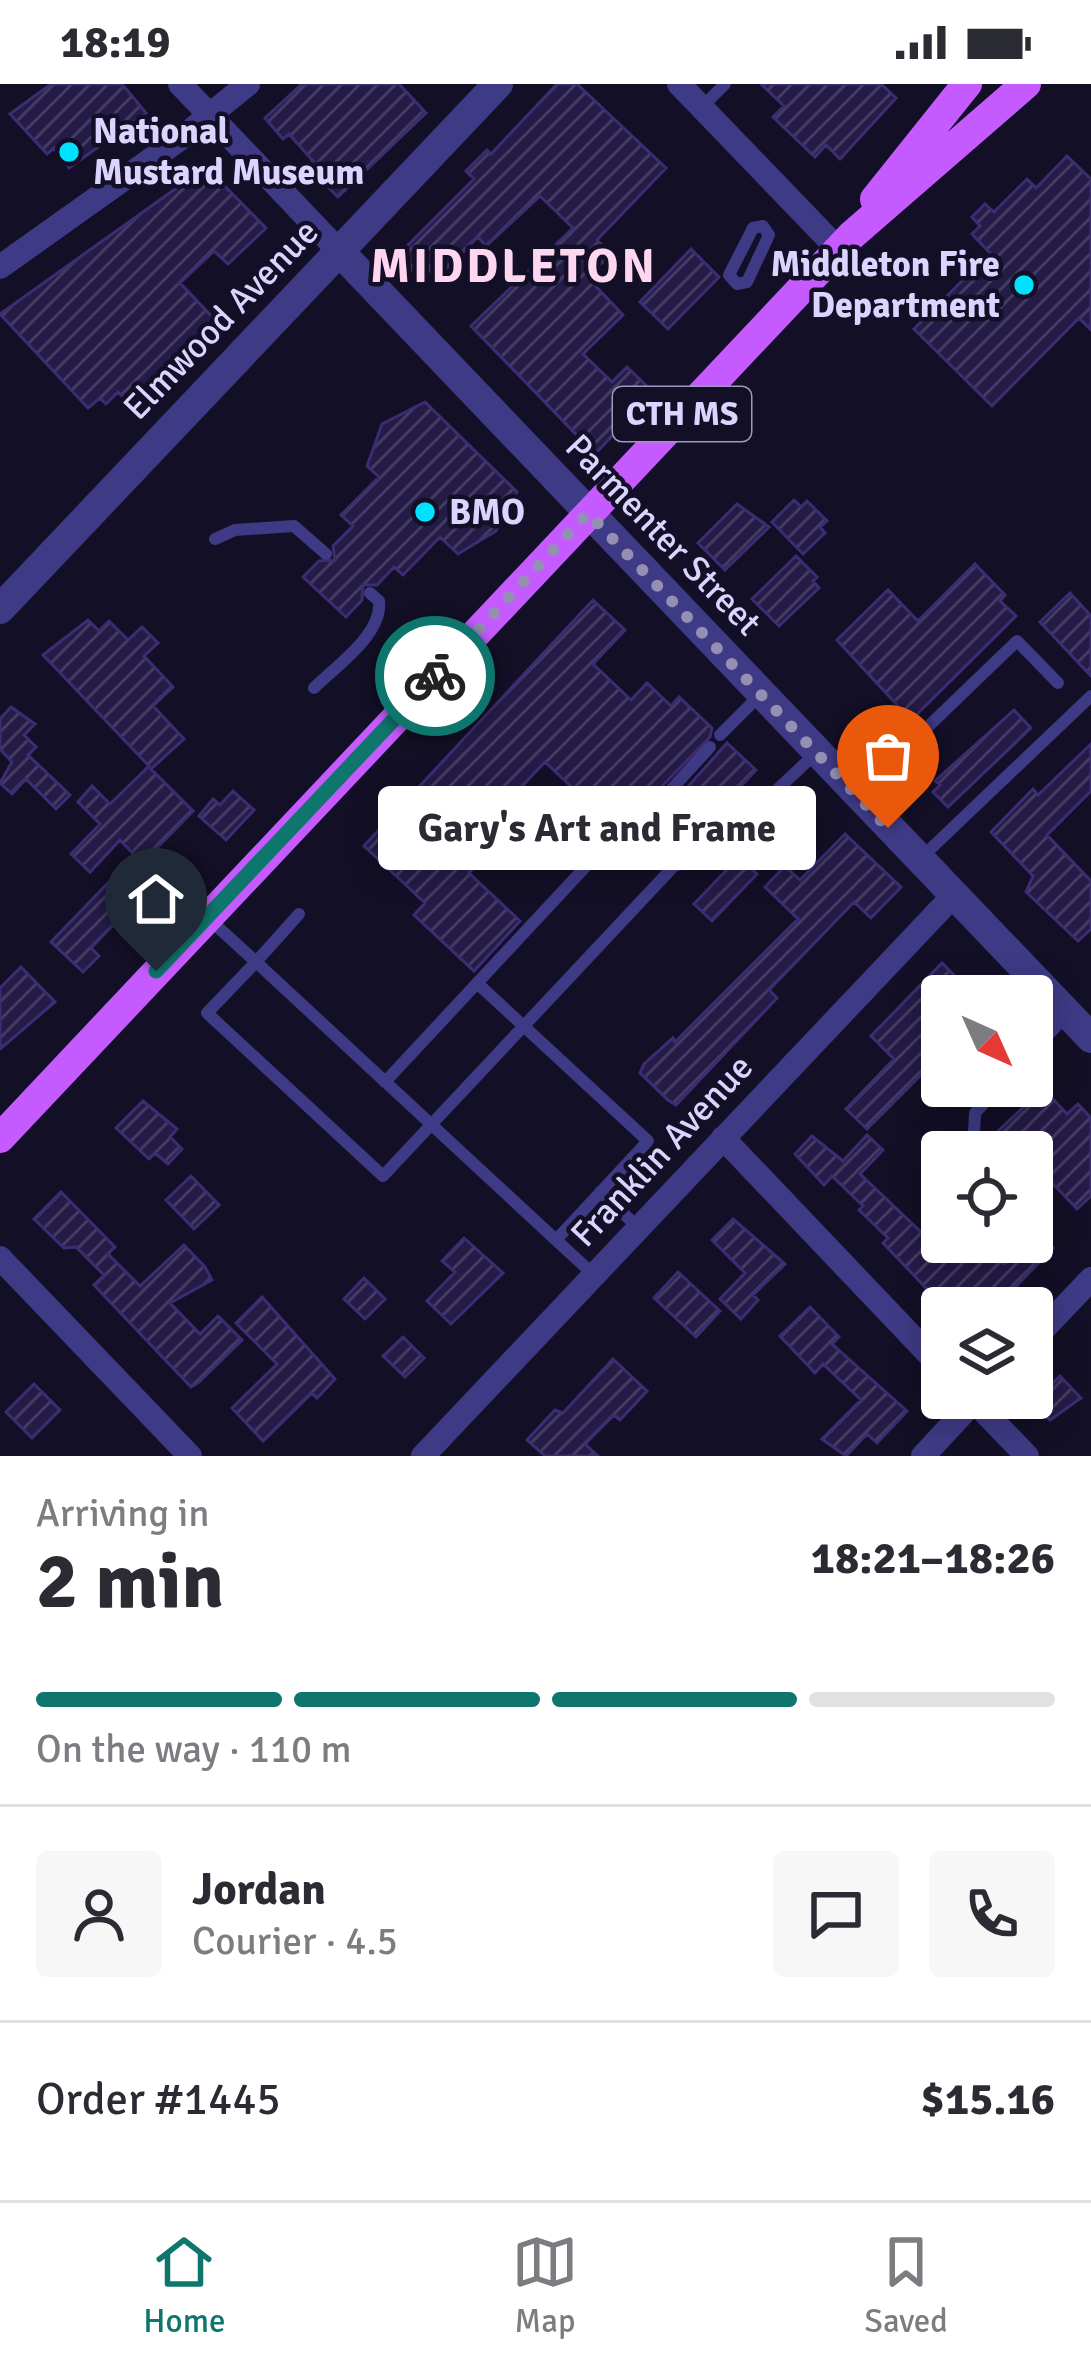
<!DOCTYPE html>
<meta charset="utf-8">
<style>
:root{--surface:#fff;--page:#f7f7f7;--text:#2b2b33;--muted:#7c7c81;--line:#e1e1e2;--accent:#0f766e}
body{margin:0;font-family:Signika,sans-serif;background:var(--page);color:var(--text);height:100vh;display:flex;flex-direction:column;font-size:45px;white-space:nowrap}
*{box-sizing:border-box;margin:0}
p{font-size:39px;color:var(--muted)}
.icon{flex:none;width:66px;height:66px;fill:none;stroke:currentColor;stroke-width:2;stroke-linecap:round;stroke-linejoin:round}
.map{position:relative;height:1372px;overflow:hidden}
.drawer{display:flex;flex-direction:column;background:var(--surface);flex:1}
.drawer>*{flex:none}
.needle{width:78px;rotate:135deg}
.buttons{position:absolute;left:921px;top:891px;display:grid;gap:24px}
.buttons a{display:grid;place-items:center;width:132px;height:132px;border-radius:12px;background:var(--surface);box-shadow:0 6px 30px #0003;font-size:60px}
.pin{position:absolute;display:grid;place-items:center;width:102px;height:102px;color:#fff;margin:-123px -51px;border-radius:50% 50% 50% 0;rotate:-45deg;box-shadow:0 0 12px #0007}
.pin .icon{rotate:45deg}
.courier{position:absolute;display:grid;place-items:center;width:120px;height:120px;margin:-60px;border:9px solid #0f766e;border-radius:50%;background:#fff;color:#222;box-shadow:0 3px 15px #0007}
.bubble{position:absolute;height:84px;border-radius:12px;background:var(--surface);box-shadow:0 6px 30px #0003;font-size:39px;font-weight:700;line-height:84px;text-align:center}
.head em{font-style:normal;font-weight:700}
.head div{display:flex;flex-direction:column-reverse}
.head{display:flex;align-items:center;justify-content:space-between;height:204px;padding:0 36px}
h1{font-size:78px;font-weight:700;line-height:90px}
.bar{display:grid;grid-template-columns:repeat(4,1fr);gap:18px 12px;align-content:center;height:144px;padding:0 36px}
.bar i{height:15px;border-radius:9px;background:var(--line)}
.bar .current{background:var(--accent)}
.bar p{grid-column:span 4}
.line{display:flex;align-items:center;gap:30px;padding:0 36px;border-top:3px solid var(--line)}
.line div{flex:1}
.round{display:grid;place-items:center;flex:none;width:126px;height:126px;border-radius:12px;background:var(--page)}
.status{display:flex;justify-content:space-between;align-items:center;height:84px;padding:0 60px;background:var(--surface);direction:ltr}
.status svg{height:33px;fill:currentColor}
.menu{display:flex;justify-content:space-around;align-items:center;height:168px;border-top:3px solid var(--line);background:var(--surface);font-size:33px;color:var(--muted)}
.menu a{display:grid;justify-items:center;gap:6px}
.menu .current{color:var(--accent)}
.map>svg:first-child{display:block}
</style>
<div class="status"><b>18:19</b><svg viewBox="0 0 49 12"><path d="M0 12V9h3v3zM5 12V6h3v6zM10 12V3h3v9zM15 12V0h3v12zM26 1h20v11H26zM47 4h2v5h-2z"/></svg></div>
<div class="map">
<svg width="1091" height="1372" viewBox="0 0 1091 1372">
<defs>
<pattern id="building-hatch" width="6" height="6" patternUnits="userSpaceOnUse" patternTransform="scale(3)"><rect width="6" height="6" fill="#251b47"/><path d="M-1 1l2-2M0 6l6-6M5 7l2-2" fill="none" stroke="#443b63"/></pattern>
</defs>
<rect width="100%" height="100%" fill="#130f26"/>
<path fill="url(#building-hatch)" stroke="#3c2d73" stroke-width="3" d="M51 0H122L146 29 69 84 54 64 47 70 10 30Z
M302 0H399L426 29 338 113 307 82 313 77 289 50 283 55 265 34Z
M557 0H577L666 84 597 156 611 170 587 193 623 231 583 270 612 298 627 283 653 308 595 370 471 242 573 144 540 112 486 162 478 153 437 194 421 178 411 187 397 172 474 95 466 87 487 66 491 70Z
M761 0H881L896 14 840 75 826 61 815 73 773 33 784 22Z
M1067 72 1091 95V246L1079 234 992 322 914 245 990 169 972 150 980 142 972 133 985 120 994 128 1027 95 1036 104Z
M206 83 266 144 228 180 214 167 180 199 220 241 151 308 146 303 128 319 118 308 106 320 100 314 88 324 0 230Z
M691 165 719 193 668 245 640 218Z
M425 318 517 408 496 447 458 470 440 453 403 491 394 483 377 501H363L362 516 346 533 303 493 319 477 335 476 333 462 353 442 341 431 379 393 367 382 382 340Z
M794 416 801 423 807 417 827 437 820 443 825 449 803 470 772 438Z
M737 420 769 443 725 486 698 459Z
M796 472 817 493 813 497 819 504 779 542 752 515Z
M975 480 1005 511 1000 517 1016 532 911 636 837 556 888 506 918 537Z
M1070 509 1091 532V592L1040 538Z
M593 516 625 546 593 580 631 616 647 599 671 622 679 613 712 644 710 653 628 737V751L616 760 573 720 580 711 545 678 508 717 523 731 469 789 520 837 474 887 414 831 425 819 364 762Z
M88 536 99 547 109 537 128 556 142 543 158 559 144 572 173 603 153 622 184 655 151 685 193 727 142 779 120 756 90 788 71 770 100 740 78 718 92 702 110 720 149 682 43 571Z
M11 623 35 640 24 651 36 663 28 671 70 711 56 725 26 695 12 710 0 699 12 678 0 665V635Z
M1014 626 1031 644 948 723 933 708 940 701 935 697Z
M727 659 756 686 686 760 659 735Z
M1091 660V707L1047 751 1091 797V845L1078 857 1026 808 1033 792 991 748 1033 705 1038 711Z
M233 707 254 726 226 756 199 732 213 715 220 721Z
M845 750 901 803 871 834 854 818 769 906 777 914 676 1021 668 1016 640 989 644 980 673 954 675 958 798 835 765 803 785 782 800 796Z
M739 773 757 790 712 837 694 820Z
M108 799 131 822 91 864 99 872 83 888 51 858Z
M942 879 975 912H942V970L867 1045 846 1025 894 975 871 952Z
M21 883 55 918 0 965V904Z
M1050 1012 1067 1030 1078 1020 1091 1034V1112L1077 1125 1032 1078V1068H1008L993 1052 1032 1015 1040 1022Z
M143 1017 177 1045 170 1053 182 1065 168 1080 155 1069 149 1075 116 1044Z
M867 1051 883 1066 860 1090 940 1166 947 1158H978L1004 1180 1032 1158 1036 1147 1053 1164 995 1224H945L883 1159 888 1154 859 1126 863 1122 832 1092 824 1101 795 1070 812 1052 843 1077Z
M191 1092 219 1121 194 1145 166 1116Z
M61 1108 115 1163 108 1170 140 1202 184 1161 205 1183 212 1196 170 1219 200 1250 218 1232 242 1256 199 1298 191 1303 94 1201 104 1191 76 1163 64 1164 34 1135Z
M733 1135 785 1180 753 1211 758 1216 741 1235 720 1215 745 1189 712 1156Z
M464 1154 503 1189 451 1240 427 1217 455 1188 442 1177Z
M678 1188 720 1227 696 1253 654 1214Z
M364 1194 385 1215 365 1235 344 1215Z
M262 1213 335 1295 317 1314 312 1309 263 1357 232 1324 277 1280 236 1239Z
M810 1223 839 1253 832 1260 907 1327 877 1359 867 1350 846 1372 822 1355 861 1316 823 1280 815 1289 780 1252Z
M403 1253 424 1274 405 1293 383 1272Z
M613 1275 647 1307 620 1336 614 1331 585 1360 598 1372H545L527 1356 555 1326 563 1329Z
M1060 1292 1081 1314 1050 1336 1033 1319Z
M34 1300 60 1326 32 1354 6 1328Z"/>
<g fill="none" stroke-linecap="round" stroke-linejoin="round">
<path stroke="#3e3a85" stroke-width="12" d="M701 24 725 0
M763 142 769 151 747 198 737 200 729 191 753 144Z
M215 455 235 446 294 442 326 470
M314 604C336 582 383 550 379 517L370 509
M720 651 760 611
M857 711 1017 557 1058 599
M922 773 1091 612
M674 782 636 744 710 663
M299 830 256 878 556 1156 648 1057 477 899
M209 835 256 878 207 929 383 1092 674 782 710 769 815 670
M1032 968 1067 931
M385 998 589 779 621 769 643 754
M992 1068 974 1049 975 1029 1000 1002
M1032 1104H1045
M600 1108 639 1144
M556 1156 594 1191"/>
<path stroke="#3e3a85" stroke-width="24" d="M180 0 339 167
M679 0 838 165
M0 183 184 52 248 0
M723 1054 942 1284
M0 1174 190 1372
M1032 1257 1091 1195
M971 1314 1027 1372
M423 1372 953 812
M923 1372 977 1314"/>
<path stroke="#3e3a85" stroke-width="30" d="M339 167 1091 954
M0 525 498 0"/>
<path stroke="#c55bff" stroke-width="30" d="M875 115 967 0
M0 1054 852 151 1026 0"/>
</g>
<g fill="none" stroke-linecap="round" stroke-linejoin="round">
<path stroke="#948fb3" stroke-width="12" stroke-dasharray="0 21.6" d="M435 592 588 429 888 744"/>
<path stroke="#0f766e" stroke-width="15" d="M156 887 435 592"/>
</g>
<g fill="#00e1ff" stroke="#130f26" stroke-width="4.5">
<circle cx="69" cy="68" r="12"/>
<circle cx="1024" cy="201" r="12"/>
<circle cx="425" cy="428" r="12"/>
</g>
<g text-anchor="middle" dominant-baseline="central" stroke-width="9" stroke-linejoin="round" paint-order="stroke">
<rect fill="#130f26" stroke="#9e99be" stroke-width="3" x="613" y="303" width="138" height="54" rx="9"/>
<g font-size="33" font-weight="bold" fill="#dad4ff">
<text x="682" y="330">CTH MS</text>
</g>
<g font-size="36" font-weight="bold" fill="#dad4ff" stroke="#130f26" text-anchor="start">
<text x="93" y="47">National<tspan x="93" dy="41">Mustard Museum</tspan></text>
<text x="1000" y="180" text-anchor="end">Middleton Fire<tspan x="1000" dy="41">Department</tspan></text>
<text x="449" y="428">BMO</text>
</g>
<g font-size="36" fill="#dad4ff" stroke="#130f26">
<text transform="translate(221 236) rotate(-46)">Elmwood Avenue</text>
<text transform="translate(663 451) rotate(46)">Parmenter Street</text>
<text transform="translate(662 1067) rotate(-47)">Franklin Avenue</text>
</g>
<g font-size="48" font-weight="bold" letter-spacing="3" fill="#ffd6ef" stroke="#130f26">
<text x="514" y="182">MIDDLETON</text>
</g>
</g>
</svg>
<div class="buttons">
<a><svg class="needle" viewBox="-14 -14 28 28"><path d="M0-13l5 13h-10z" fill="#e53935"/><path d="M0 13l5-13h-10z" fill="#7c7c81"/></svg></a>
<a><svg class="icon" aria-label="locate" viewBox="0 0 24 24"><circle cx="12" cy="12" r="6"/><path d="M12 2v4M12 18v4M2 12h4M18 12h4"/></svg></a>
<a><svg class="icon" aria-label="layers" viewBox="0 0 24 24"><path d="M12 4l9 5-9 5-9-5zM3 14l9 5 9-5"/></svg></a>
</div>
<div class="pin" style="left:888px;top:744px;background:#ea580c"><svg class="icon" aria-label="bag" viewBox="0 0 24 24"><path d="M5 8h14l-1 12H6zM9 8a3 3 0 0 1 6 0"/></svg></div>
<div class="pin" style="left:156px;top:887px;background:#1f2937"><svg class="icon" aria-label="home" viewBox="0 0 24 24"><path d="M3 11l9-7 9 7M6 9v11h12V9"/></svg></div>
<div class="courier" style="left:435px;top:592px"><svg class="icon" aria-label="bike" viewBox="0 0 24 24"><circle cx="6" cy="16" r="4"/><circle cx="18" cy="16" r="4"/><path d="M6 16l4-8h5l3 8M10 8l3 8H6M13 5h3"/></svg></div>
<div class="bubble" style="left:378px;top:702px;width:438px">Gary's Art and Frame</div>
</div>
<section class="drawer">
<div class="head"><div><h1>2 min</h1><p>Arriving in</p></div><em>18:21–18:26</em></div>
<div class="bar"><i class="current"></i><i class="current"></i><i class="current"></i><i></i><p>On the way · 110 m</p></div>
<div class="line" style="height:216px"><a class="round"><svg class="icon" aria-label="person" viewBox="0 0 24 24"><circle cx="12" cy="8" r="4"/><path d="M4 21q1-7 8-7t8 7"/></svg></a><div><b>Jordan</b><p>Courier · 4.5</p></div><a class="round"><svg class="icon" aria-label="chat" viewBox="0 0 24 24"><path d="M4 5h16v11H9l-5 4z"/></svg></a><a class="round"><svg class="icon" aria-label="phone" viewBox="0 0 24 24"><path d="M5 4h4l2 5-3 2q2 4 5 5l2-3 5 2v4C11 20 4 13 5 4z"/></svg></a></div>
<div class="line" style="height:156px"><div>Order #1445</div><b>$15.16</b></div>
</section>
<nav class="menu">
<a class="current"><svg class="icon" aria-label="home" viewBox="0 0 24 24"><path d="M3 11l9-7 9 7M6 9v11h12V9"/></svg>Home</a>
<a><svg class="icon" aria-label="map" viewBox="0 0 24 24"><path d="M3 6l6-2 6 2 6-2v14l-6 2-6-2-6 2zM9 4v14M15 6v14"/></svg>Map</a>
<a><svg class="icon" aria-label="saved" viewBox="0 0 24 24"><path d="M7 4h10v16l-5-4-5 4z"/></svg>Saved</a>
</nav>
